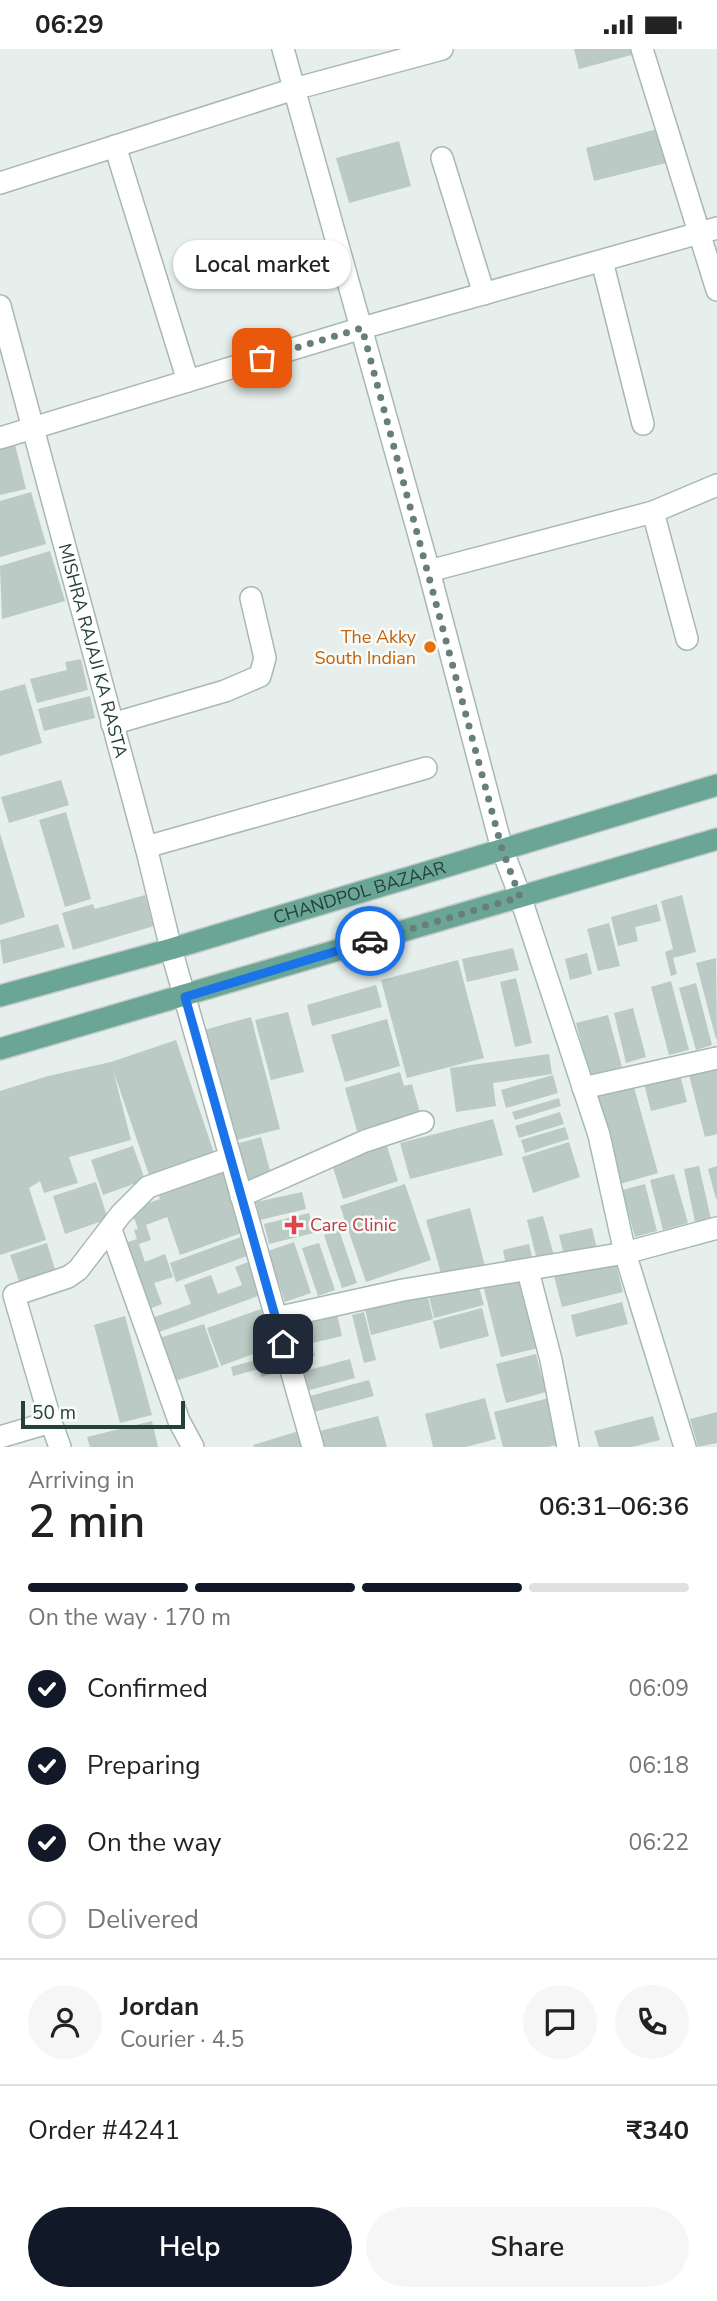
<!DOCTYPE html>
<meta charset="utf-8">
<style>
:root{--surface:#fff;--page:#f6f6f6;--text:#222;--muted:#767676;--line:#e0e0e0;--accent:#111827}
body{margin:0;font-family:"Nunito Sans",sans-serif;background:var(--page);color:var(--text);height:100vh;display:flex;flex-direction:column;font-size:26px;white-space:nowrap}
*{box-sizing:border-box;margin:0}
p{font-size:23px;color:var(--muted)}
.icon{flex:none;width:38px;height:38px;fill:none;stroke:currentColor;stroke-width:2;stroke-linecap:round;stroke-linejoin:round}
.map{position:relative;height:1398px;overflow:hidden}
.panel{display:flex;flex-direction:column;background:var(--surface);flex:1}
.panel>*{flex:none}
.scale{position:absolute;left:21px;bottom:18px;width:164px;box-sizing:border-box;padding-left:7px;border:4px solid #24423a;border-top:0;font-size:19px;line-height:24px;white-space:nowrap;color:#24423a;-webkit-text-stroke:5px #f7fbf9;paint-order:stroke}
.pin{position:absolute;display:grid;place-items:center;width:60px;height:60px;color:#fff;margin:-30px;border-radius:14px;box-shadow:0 4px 10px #0006}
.courier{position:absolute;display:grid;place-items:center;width:70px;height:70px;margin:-35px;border:5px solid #1a73e8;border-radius:50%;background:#fff;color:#222;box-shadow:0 2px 9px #0007}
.bubble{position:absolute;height:49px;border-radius:24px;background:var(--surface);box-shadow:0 2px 5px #0004;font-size:23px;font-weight:600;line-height:49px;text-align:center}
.head em{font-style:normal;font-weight:600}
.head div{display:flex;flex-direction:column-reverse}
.head{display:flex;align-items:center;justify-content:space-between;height:119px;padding:0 28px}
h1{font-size:46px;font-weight:600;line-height:52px}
.bar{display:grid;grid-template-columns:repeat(4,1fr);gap:10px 7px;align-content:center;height:84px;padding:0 28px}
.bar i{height:9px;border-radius:5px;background:var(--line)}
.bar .selected{background:var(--accent)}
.bar p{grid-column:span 4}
.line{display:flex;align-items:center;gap:18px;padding:0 28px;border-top:2px solid var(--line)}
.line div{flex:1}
.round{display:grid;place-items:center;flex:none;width:74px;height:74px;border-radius:37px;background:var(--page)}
ol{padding:0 28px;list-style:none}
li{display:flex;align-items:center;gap:21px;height:77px}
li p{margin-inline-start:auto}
li .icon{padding:7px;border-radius:50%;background:var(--accent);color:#fff;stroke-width:4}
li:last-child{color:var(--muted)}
li i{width:38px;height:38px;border:4px solid var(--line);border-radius:50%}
.action{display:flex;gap:14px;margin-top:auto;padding:14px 28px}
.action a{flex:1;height:80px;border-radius:42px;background:var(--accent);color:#fff;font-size:28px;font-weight:600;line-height:80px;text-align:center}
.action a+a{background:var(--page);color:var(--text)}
.status{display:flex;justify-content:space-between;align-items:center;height:49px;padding:0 35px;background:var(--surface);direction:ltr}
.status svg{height:19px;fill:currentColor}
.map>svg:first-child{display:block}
</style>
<div class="status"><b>06:29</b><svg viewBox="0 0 49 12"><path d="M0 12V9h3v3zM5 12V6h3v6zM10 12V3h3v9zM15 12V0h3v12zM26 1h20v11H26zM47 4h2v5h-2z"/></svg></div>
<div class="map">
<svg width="717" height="1398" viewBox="0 0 717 1398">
<rect width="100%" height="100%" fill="#e6efeb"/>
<path fill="#bbcac4" d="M574 0H638L639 4 579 20Z
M661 79 670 113 594 132 586 99Z
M399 92 411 137 349 154 336 109Z
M14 391 26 440 0 446V394Z
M31 443 46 495 0 508V452Z
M50 502 65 552 2 570 0 517Z
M81 610 88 641 37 654 30 630 67 621 65 613Z
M25 635 42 694 0 707V642Z
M90 647 95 669 44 682 38 660Z
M61 731 69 756 9 774 1 748Z
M66 763 91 850 65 858 39 771Z
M0 784 25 868 0 876Z
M145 846 154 877 73 901 62 864 93 855 95 860Z
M682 846 696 903 673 909 677 925 671 927 665 903 673 900 661 852Z
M657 855 661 872 635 878 638 892 618 897 611 868Z
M609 874 620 917 598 922 587 880Z
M58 875 65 898 3 915 0 891Z
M513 899 519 921 467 933 462 910Z
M587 904 592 925 570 931 565 910Z
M716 909 717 990H716L696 914Z
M458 911 484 1009 407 1029 381 931Z
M516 929 532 994 515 998 500 933Z
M671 932 689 1001 669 1006 651 938Z
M696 934 712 996 696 1001 679 939Z
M376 936 382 958 312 977 307 956Z
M633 959 646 1008 626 1014 614 964Z
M288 963 304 1023 271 1031 255 971Z
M608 966 622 1018 590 1026 576 974Z
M251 968 280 1080 233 1092 204 981Z
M387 970 400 1017 345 1033 331 986Z
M176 991 214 1104 149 1126 113 1021 131 1091 69 1108 78 1134 44 1144 40 1132 29 1139 46 1191 0 1206V1042L48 1027 111 1013Z
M549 1005 552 1025 493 1034 496 1057 456 1063 450 1019Z
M717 1019V1085L705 1088 689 1026Z
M400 1023 404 1037 412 1035 420 1064 357 1082 345 1039Z
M553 1026 558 1044 506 1059 501 1041Z
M680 1026 687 1053 651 1062 644 1035Z
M632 1031 658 1124 620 1135 594 1042Z
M559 1049 561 1057 515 1071 512 1063Z
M560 1063 564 1075 519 1089 515 1077Z
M493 1070 503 1106 410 1130 400 1094Z
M565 1078 569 1090 525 1104 521 1091Z
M261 1088 272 1129 248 1136 236 1095Z
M569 1093 580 1128 533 1144 522 1108Z
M386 1094 398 1132 343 1150 331 1112Z
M133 1097 145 1131 103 1146 91 1111Z
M221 1117 244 1183 180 1206 167 1168 146 1176 151 1191 139 1195 145 1213 165 1205 173 1228 154 1234 162 1255 144 1262 119 1196 137 1190 134 1181 138 1180 131 1160 160 1150 157 1141Z
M699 1117 711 1170 695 1173 684 1120Z
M717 1117V1150H716L708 1120Z
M674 1125 688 1174 663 1181 650 1131Z
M96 1133 108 1170 65 1185 53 1147Z
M405 1135 431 1211 366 1233 340 1157Z
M645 1135 657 1182 635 1188 622 1141Z
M302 1143 306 1160 260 1171 256 1153Z
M470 1159 485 1217 442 1228 426 1171Z
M309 1164 314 1184 269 1195 264 1175Z
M543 1167 555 1210 538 1215 527 1171Z
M592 1179 598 1204 565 1211 559 1186Z
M339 1181 357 1234 342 1239 324 1186Z
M241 1188 247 1207 176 1233 170 1214Z
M294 1193 311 1244 285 1253 268 1202Z
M47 1194 57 1227 21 1238 10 1206Z
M319 1194 335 1241 318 1247 302 1199Z
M529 1195 534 1216 507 1222 503 1201Z
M614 1207 623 1243 562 1258 553 1223Z
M254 1211 266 1244 151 1286 146 1271 191 1255 184 1236 211 1226 218 1245 242 1236 235 1218Z
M519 1226 538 1299 501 1308 483 1236Z
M478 1235 484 1256 434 1269 429 1247Z
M427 1244 433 1270 371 1286 365 1260Z
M622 1253 628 1275 576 1288 571 1266Z
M482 1259 489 1287 440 1300 433 1272Z
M261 1260 275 1297 221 1317 207 1279Z
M364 1263 376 1311 364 1314 352 1266Z
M337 1265 342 1287 312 1294 315 1307 299 1311 290 1278Z
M125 1267 152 1366 120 1374 94 1276Z
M204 1275 219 1318 169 1334 153 1291Z
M536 1305 546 1343 506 1354 496 1315Z
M272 1306 278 1323 261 1328 259 1320 233 1327 231 1318Z
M350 1310 355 1329 306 1342 301 1323Z
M369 1331 374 1347 310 1364 306 1348Z
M485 1349 496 1390 466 1398H433L425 1365Z
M549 1349 561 1395 548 1398H503L494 1363Z
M717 1363V1394L698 1398 690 1370Z
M378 1367 387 1398H320L316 1383Z
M653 1367 660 1391 632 1398H599L594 1382Z
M152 1372 158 1398H90L87 1388Z
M302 1381 307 1398H254L253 1396Z"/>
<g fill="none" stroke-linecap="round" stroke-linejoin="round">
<defs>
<g id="street">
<path d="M283 0 429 522 502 800 520 847"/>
<path d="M642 0 717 241"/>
<path d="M115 97 188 332"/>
<path d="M442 109 484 245"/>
<path d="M0 134 294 40 442 0"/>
<path d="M602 212 643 375"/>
<path id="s1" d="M0 257 146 798 171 900 313 1398"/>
<path d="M0 389 362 279 717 179"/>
<path d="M653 463 687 590"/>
<path d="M429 522 653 463 717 436"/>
<path d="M112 675 225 642 260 627 265 609 251 549"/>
<path d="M146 798 426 719"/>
<path d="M583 1039 717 1009"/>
<path d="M241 1147 365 1092 423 1073"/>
<path d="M111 1181 179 1372 193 1398"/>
<path d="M528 1222 551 1311 568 1398"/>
<path d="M276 1269 403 1241 625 1204 717 1179"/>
<path d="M51 1373 60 1398"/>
<path d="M0 1388 51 1373 14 1246 68 1228 78 1221 121 1165 148 1138 230 1109"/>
</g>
<path id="secondary" d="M520 847 599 1086 625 1204 685 1398"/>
<g id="primary">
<path id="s2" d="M0 947 171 900 717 736"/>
<path d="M0 1000 717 790"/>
</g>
</defs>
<use href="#street" stroke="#a8b8b2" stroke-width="24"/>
<use href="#secondary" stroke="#a4bbb3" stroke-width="24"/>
<use href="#primary" stroke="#c2cac8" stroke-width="24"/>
<use href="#street" stroke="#fff" stroke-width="21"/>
<use href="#secondary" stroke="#fff" stroke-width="21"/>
<use href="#primary" stroke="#6aa596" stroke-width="21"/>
</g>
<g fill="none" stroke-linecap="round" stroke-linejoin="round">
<path stroke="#687f78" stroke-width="7" stroke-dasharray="0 12.6" d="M262 309 362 279 502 800 520 848 370 892"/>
<path stroke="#1a73e8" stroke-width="9" d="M283 1295 185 948 370 892"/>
</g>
<circle fill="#e8710a" stroke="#f7fbf9" stroke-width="2.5" cx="430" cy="598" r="7"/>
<path fill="#e0444e" stroke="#f7fbf9" stroke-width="2.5" d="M290.5 1165.5h7v7h7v7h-7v7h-7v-7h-7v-7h7z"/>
<g text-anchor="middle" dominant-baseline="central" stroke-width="5" stroke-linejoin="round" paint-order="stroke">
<g font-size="18" fill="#c56008" stroke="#f7fbf9" text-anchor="end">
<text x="416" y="588">The Akky<tspan x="416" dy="21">South Indian</tspan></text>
</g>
<g font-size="18" fill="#24423a" stroke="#f7fbf9">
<text stroke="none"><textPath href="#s1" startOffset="357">MISHRA RAJAJI KA RASTA</textPath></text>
<text stroke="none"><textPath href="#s2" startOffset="374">CHANDPOL BAZAAR</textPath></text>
</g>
<g font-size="18" fill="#be3a42" stroke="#f7fbf9" text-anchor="start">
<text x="310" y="1176">Care Clinic</text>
</g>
</g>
</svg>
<div class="scale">50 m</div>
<div class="pin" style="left:262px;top:309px;background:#ea580c"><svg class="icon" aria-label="bag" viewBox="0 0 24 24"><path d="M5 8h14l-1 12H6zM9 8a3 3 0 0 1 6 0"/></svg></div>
<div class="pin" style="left:283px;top:1295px;background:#1f2937"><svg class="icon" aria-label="home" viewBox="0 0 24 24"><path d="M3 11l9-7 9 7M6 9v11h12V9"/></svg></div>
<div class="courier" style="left:370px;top:892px"><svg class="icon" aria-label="car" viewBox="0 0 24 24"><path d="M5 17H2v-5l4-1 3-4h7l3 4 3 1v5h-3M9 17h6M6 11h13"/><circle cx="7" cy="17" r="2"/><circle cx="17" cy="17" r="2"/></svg></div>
<div class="bubble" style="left:173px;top:191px;width:178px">Local market</div>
</div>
<section class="panel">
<div class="head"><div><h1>2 min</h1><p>Arriving in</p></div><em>06:31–06:36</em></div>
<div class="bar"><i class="selected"></i><i class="selected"></i><i class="selected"></i><i></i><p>On the way · 170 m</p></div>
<ol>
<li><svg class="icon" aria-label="check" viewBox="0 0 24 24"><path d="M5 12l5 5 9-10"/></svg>Confirmed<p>06:09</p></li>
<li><svg class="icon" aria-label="check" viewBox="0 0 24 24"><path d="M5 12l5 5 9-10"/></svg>Preparing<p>06:18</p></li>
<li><svg class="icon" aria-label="check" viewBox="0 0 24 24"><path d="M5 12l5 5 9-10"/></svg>On the way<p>06:22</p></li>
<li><i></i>Delivered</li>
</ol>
<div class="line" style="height:126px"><a class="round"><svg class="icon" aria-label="person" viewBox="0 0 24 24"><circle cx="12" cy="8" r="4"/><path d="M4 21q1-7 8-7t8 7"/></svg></a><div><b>Jordan</b><p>Courier · 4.5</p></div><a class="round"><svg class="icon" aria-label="chat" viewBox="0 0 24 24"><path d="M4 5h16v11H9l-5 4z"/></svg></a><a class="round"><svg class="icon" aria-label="phone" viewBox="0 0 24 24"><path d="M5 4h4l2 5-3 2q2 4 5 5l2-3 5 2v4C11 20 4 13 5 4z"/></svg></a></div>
<div class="line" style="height:91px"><div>Order #4241</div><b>₹340</b></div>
<div class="action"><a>Help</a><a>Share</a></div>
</section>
